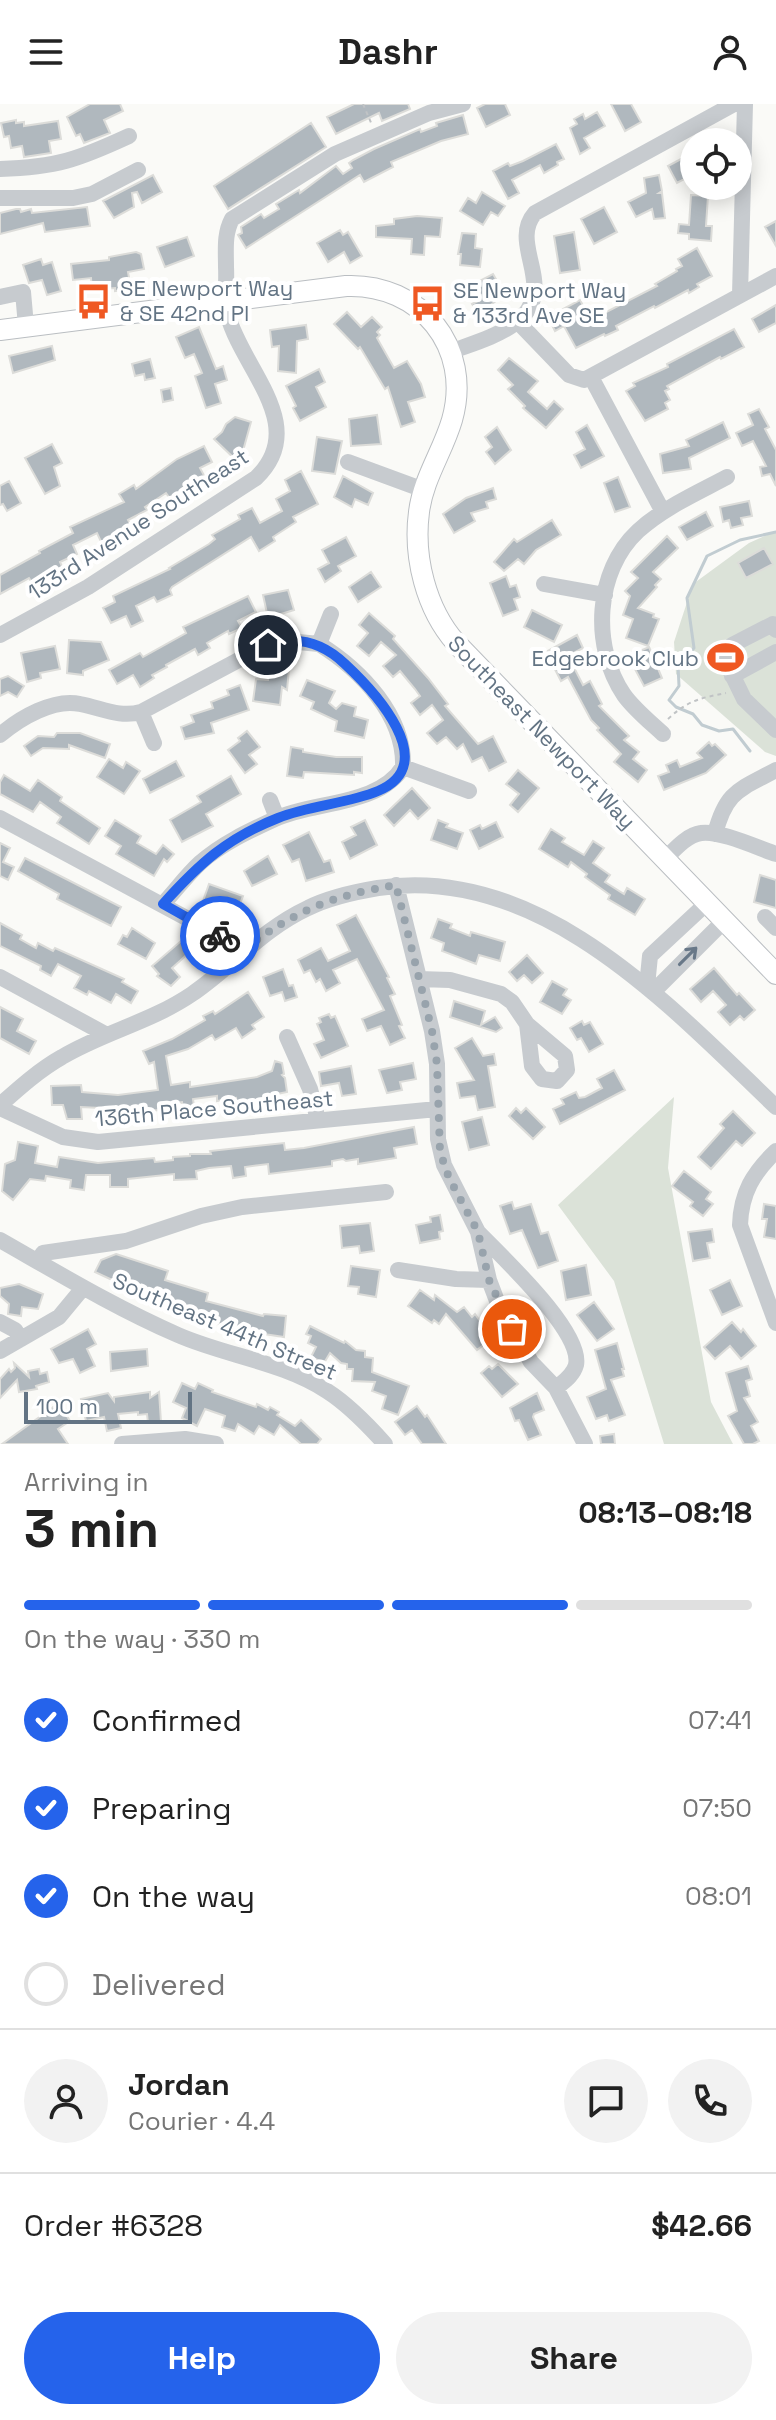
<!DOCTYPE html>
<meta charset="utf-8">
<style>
:root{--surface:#fff;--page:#f2f2f2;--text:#222;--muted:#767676;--line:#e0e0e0;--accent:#2563eb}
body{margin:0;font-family:"Space Grotesk",sans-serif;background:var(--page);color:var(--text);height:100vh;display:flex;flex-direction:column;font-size:30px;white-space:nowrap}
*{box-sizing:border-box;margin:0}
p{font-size:26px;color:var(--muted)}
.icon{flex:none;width:44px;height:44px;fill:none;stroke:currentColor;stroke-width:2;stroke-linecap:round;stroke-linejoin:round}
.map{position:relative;height:1340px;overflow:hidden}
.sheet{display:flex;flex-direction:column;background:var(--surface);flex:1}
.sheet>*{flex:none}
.tools{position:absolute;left:680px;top:24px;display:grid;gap:16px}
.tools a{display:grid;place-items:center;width:72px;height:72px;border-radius:50%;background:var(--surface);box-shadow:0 4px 20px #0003;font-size:40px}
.scale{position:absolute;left:24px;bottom:20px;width:168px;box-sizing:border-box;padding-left:8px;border:4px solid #637484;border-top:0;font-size:22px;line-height:28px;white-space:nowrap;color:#637484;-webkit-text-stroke:6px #fff;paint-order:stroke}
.pin{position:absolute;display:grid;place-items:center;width:68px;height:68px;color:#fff;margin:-34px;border:4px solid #fff;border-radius:50%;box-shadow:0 2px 8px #0007}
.courier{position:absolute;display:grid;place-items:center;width:80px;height:80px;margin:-40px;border:6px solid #2563eb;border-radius:50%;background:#fff;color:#222;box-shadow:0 2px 10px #0007}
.headline em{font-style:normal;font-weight:700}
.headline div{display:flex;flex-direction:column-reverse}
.headline{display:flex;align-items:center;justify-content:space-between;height:136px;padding:0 24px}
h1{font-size:52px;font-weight:700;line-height:60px}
.bar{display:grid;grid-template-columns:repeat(4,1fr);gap:12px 8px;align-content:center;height:96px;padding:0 24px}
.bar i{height:10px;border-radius:6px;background:var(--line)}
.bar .selected{background:var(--accent)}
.bar p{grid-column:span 4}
.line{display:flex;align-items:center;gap:20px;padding:0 24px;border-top:2px solid var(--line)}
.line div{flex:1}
.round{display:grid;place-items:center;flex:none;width:84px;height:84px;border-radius:42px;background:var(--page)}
ol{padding:0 24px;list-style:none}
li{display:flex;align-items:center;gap:24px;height:88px}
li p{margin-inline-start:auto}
li .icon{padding:8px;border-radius:50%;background:var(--accent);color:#fff;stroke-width:4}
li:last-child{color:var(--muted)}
li i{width:44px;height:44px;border:4px solid var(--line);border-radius:50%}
.cta{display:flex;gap:16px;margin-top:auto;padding:16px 24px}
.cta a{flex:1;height:92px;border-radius:48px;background:var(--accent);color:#fff;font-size:32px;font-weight:700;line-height:92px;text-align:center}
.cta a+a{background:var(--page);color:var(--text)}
header{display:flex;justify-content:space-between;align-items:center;height:104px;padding:0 24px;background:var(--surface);font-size:36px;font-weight:700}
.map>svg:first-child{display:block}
</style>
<header><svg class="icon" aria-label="menu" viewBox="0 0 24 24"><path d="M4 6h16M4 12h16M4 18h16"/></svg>Dashr<svg class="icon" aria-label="person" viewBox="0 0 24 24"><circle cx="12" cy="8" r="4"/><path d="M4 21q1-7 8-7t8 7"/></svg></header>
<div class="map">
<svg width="776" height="1340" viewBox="0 0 776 1340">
<rect width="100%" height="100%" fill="#fafaf7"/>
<path fill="#dbe2d8" d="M776 427V652L765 648 676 570 674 538 693 480 749 439Z
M674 993 668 1064 711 1298 733 1340H664L614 1177 558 1101Z"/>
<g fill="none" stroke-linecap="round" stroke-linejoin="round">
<path stroke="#c1ccd1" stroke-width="3" d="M750 647 733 625 719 627 702 621 693 610 676 603 669 596 679 582 678 561 694 544 687 494 707 452 740 436 776 428"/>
</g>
<path fill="#b0b8be" stroke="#dcdcd9" stroke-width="2" d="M90 0H120L123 7 104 16 110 29 84 39 80 30 76 32 67 13Z
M354 0H408L410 5 382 17 379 9 336 30 327 13Z
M485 0H505L510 11 486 23 477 4Z
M611 0H631L641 18 625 27Z
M597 8 605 22 584 34 590 44 580 50 570 24 577 20 574 15 583 10 585 15Z
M463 11 468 30 441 37 391 58 393 63 364 78 360 71 246 144 238 131 242 129 241 123 261 110 264 114 279 105 276 100 299 86 300 89 336 62 343 70 352 64 349 59 353 56 374 45 420 25 421 28 437 22 436 19Z
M16 16V19L24 18V22L58 17 61 35 49 37 51 49 24 53 22 42 11 44 9 32 4 33 1 19Z
M311 19 326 43 228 105 214 82Z
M556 40 564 55 557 58 558 61 544 69 540 61 512 76 519 89 508 95 493 67 508 59 510 62 523 57Z
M694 48V70L677 79 668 62Z
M153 71 162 88 142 99 137 88 132 89 134 103 114 114 103 97Z
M659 71 662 87 659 89H662L665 114 654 115 652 105 636 113 628 98 646 89 644 74Z
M482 88 505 102 498 112 491 108 483 121 460 107 468 94 476 99Z
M691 91 708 92 706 122H712L711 137 689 135V130L678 129 679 120 689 121Z
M87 103 90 122 45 128 43 119 0 130V109L16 105H20L21 108 31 105 32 109Z
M604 103 617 128 594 140 581 115Z
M417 112 442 114 440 133 425 132 424 151 411 150 412 135 376 133V122L394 120V115Z
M776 117V142L765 123Z
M340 126 343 131 348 128 362 152 350 159 344 148 328 158 317 139Z
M574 128 580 166 560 169 554 132Z
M462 129 476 130 475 144 482 145 480 163 460 161 461 150H458Z
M187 133 194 152 165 163 157 143Z
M697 144 712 172 697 180 699 183 689 189 688 186 655 204 654 202 616 222 618 226 605 232 604 230 576 244 564 222 555 227 548 213 580 196 591 216 657 182 655 180 677 167 676 165 682 162 678 155Z
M136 148 141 150 144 165 128 168 131 185 115 187V184L92 186 91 174 73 176 71 160 109 156V153Z
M41 155 43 161 52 158 61 187 47 191 42 176 29 179 23 161Z
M493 170 500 182 496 184 498 188 493 191 496 197 478 210 472 200 480 196 472 181Z
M776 201V219L759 228 752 215Z
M347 208 361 223 372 213 382 223 377 228 380 231 377 234 394 264 407 257 421 280 425 293 408 298 415 318 401 323 388 283 385 285 360 243 358 245 334 220Z
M306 221 308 235 297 237 296 269 278 267 279 242 272 243 270 226Z
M199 223 216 265 223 262 227 276 215 280 221 299 206 304 195 272 202 269 194 250 185 254 176 233Z
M734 225 744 243 721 255 720 253 667 282 669 285 665 287 670 296 665 299 668 305 645 317 626 287 635 282 633 279 668 263 667 260Z
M52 242 55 256 13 269 9 252Z
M509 254 538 277 528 288 547 305 554 297 563 305 546 324 523 304 525 302 508 285 513 281 498 266Z
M150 255 155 274 145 276 144 270 135 272 132 260Z
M319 265 325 278 316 283 326 303 300 317 293 304 296 302 286 282Z
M171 284 173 296 163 298 161 286Z
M759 305 769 323 765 325 776 346V382L770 370 762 372 760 363 766 362 753 337 742 342 736 329 753 321 748 310Z
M377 311 381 340 351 342 349 315Z
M235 313 251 318 243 347 245 351 238 358 214 335 222 328 226 320Z
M723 318 730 334 689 354 691 365 663 369 660 350 689 342 686 336Z
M587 321 604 352 581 364 574 351 585 345 576 328Z
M497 323 511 346 495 360 486 348 492 343 485 333Z
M317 333 342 337 335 370 312 367Z
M52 340 62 359 54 363 60 382 45 390 25 354Z
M204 342 212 358 200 364 207 377 183 389 185 392 174 400 166 389 145 403 147 406 128 416 134 427 104 444 97 429 73 441 77 450 60 458 64 467 36 485 29 474 0 490V471L40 449 39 447 73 429 70 423 124 398 119 390 134 381 136 385 177 355Z
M301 367 318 400 293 413 296 418 273 433 275 437 259 447 251 433 172 483 170 486 172 491 157 498 154 493 136 502 143 517 131 523 126 512 111 519 103 504 115 498 113 492 170 465 169 464 209 440 215 435 212 431 240 415 238 411 252 404 260 419 282 407 276 395 290 387 285 376Z
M343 372 373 389 368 401 355 395 352 403 334 393Z
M618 373 630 403 615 408 604 379Z
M9 377 21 399 7 407 3 400 0 401V382Z
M493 384 496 395 486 398 488 404 471 409 475 417 454 429 443 410 466 394Z
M749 397 752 412 741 414 743 421 731 424 729 416 723 418 720 403Z
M706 408 713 422 687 436 679 423Z
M552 416 561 431 536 446 524 460 518 455 504 467 494 458 514 435 517 438Z
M667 432 678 444 653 468 661 475 655 481 657 483 638 504 654 510 653 513 659 515 648 542 626 534 633 515 623 511 630 492 625 487 638 474 631 468Z
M346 433 356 452 338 462 341 467 325 478 318 465 329 459 322 446Z
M764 444 773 460 746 474 738 459Z
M371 468 381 483 358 498 349 483Z
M506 472 510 483 516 481 520 493 514 495 518 506 503 512 490 479Z
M288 486 294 506 268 514 263 491Z
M248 492 256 508 238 517 242 524 229 530 228 527 207 539 210 544 198 551 195 545 166 561 167 563 152 571 154 574 140 583 133 571 117 580 109 566 140 549 143 553 186 529 183 523Z
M532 506 562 521 554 538 524 523Z
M369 509 395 532 393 535 428 574 448 600 445 602 478 640 493 632 506 658 489 667 482 653 472 658 463 640 457 645 446 633 437 640 427 629 443 616 432 601 420 611 411 599 420 592 415 585 400 567 393 573 383 562 396 551 381 538 369 552 357 542 368 529 359 521Z
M577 531 583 544 568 552 583 581 590 577 602 600 599 602 629 632 624 636 639 648 633 655 647 666 638 678 614 658 621 650 597 626 599 624 591 616 568 573 561 577 546 548Z
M69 536 101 538 109 556 83 567V571L67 569Z
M55 542 60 565 40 569 41 574 27 578 21 549Z
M649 543 662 574 644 582 628 552Z
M269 563 289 565 287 586 282 583 280 601 253 597 256 575 268 576Z
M8 572 24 582 17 593 8 588 0 592V575Z
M307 576 335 587 329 599 336 605 342 599 356 603 354 612 368 616 364 634 335 627 337 617 311 605 314 598 300 592Z
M240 581 249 606 211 619 214 629 185 635 181 623 194 618 191 611 213 604 211 598 229 591 227 586Z
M247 627 260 643 249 651 257 660 245 669 228 646 240 637 238 634Z
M57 629H80L110 640 105 654 69 641V645L43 644 31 652 24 642 38 632 54 633Z
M709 638 712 642 715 640 726 651 706 669 664 686 658 672 669 668 666 661 677 656 680 663 702 654 697 649Z
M291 643 303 645V648L336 653H362V669L354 668V671L304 668 303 674 287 672Z
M109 655 123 664 126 658 140 667 124 690 97 673Z
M176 657 184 672 150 689 143 675Z
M518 666 539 684 518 708 510 701 519 690 506 680Z
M4 671 30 687 38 676 62 693 60 697 100 724 89 740 57 719 61 713 40 698 33 708 0 690V678Z
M231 672 241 690 206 710 213 722 182 738 170 716 201 698 197 692Z
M412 684 430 704 418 715 410 706 394 722 384 711Z
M115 716 141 732 137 739 156 750 163 741 174 750 167 758 164 755 154 772 116 750 121 742 105 732Z
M365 716 377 741 350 755 342 738 356 731 351 723Z
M438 716 448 720 446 723 463 729 457 745 431 736Z
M496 718 503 733 479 745 470 726 480 721 482 725Z
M551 725 565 734 562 738 584 751 593 737 604 744 593 759 610 771 605 778 624 790 627 784 645 795 635 811 608 795 610 791 585 773 587 770 571 758 568 763 539 745Z
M309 728 324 758 330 756 334 768 306 777 299 755 292 758 283 741Z
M0 739 10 744 3 758 14 763 8 776 0 772Z
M268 752 277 770 252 782 244 767Z
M25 754 121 803 111 822 57 795 59 790 18 767Z
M760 771 776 776V804L754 798Z
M209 780 243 792 235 813 224 809 225 805 203 797Z
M356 811 389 873 387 874 395 890 390 892 402 921 399 922 405 934 390 941 381 922 367 927 362 915 384 906 357 855 333 866 340 879 326 887 320 875 316 878 310 866 304 869 298 856 321 844 328 857 350 847 337 821Z
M438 815 452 820 450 824 470 832 471 828 505 838 500 857 479 851 476 860 442 847 444 839 431 834Z
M0 819 22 831 20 835 36 844 38 839 53 847 55 844 124 875 122 878 138 887 131 899 116 890 111 899 89 887 87 891 74 884 81 872 58 860 51 872 40 866 41 862 0 842Z
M132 824 155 839 146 855 118 840 123 831 127 833Z
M181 837 191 847 172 864 180 873 171 882 157 872 159 870 152 862Z
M527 851 543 869 532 879 524 871 517 877 509 868Z
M714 864 737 891 739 889 755 906 744 916 740 912 730 921 718 908 726 901 713 887 701 898 690 885Z
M283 865 289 882 293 881 297 893 285 897 282 888 270 892 263 873Z
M552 877 567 885 563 891 571 896 562 910 540 898Z
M248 888 264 913 252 921 255 925 242 934 236 924 215 936 212 931 188 945 166 952 171 981 190 978V983L257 973 272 967 275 957 282 959 284 970 282 971 285 974 287 988 272 991 274 1001 238 1006 236 994 217 997V992L193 995 195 1010 184 1012 182 998 158 1001 159 1006 148 1007 149 1015 119 1018 106 1017 101 1004 81 1003 82 1015H67L63 1001H52L51 982 81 981 82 988 118 991 158 986 154 958 149 960 143 947 172 935 205 916 203 912 213 907 215 910Z
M454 897 485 907 481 921 495 913 502 924 496 928 450 913Z
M0 903 23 915 17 927 36 937 29 950 0 934Z
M329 910 331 914 335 912 348 942 321 954 314 940 324 936 317 920 321 918 319 914Z
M582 917 584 921 590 918 603 940 589 948 581 934 577 936 570 924Z
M472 934 483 952 494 950 496 961 488 962 495 1003 478 1006 475 992 460 994 457 979 474 976 455 944Z
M413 959 416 975 400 978 402 986 387 989 379 966Z
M351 962 356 990 342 992 339 979 321 982 319 968Z
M614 966 625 986 560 1020 553 1005 564 1000 561 995 576 988 579 994 585 993 602 984 597 975Z
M516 1004 521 1009 526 1004 545 1023 533 1035 509 1012Z
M733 1007 755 1029 742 1042 736 1037 711 1065 698 1053 724 1024 720 1020Z
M482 1013 489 1041 469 1046 462 1018Z
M414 1023 417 1040 394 1044 396 1054 383 1056 358 1060V1055L346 1057 343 1055 332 1057V1062L269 1070 268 1060 245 1063 246 1072 233 1074 231 1062 209 1064 196 1067 197 1075 174 1076V1070L128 1075V1083H110V1071H86L84 1086 70 1084 71 1076 46 1072 45 1077 30 1075 13 1096 2 1087 5 1060 15 1056 18 1038 38 1042 35 1059 57 1063 59 1053 98 1059 154 1054 155 1058 173 1056V1053L190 1052V1050H211L210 1047 284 1039 285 1046 304 1044Z
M684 1067 711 1088 706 1095 713 1100 703 1112 690 1102 693 1098 672 1082Z
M512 1098 514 1105 531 1100 541 1130 548 1128 558 1157 538 1164 522 1126 510 1130 500 1102Z
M764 1100 776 1102V1135L764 1133 767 1115H762Z
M440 1111 443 1127 439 1128 440 1135 420 1139 416 1121 431 1118 430 1113Z
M370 1119 374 1147 360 1149 359 1142 342 1144 340 1122Z
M712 1125 714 1138 707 1139 710 1154 693 1157 688 1128Z
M116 1150 168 1167 165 1176 208 1189 206 1197 263 1212 264 1210 286 1212 284 1233 251 1228 208 1217 168 1201 171 1192 142 1182 140 1189 95 1168 101 1156Z
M586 1161 591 1191 566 1196 561 1167Z
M351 1162 380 1166 376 1193 358 1190 359 1183 348 1182Z
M730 1176 742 1202 722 1211 710 1186Z
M19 1180 43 1190 38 1205 22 1203 21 1212 8 1210 9 1200 0 1192V1184Z
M420 1186 434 1196 435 1191 457 1208 464 1203 472 1213 475 1210 492 1234 477 1246 446 1210 439 1220 434 1216 432 1219 408 1202Z
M594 1198 614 1225 597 1237 577 1211Z
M732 1218 741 1228 743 1225 756 1242 741 1255 730 1242 715 1255 704 1243Z
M310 1222 344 1239 345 1237 356 1246 365 1247V1253L373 1254 372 1268 409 1282 398 1311 382 1305 386 1292 372 1287 375 1278 352 1277 353 1265H347V1260L341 1259 330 1249 324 1259 311 1253 316 1243 308 1239 311 1232 306 1230Z
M88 1225 96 1240 87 1245 95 1262 80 1269 73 1255 59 1259 51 1245Z
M617 1239 624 1265H622L624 1272 611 1276 625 1311 609 1317 607 1311 596 1315 587 1293 606 1285 595 1246Z
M147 1245 148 1262 111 1267 110 1248Z
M14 1259 29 1273 28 1267 39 1265 40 1270 47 1268 49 1278 36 1282 37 1285 19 1288 17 1276 0 1294V1275L9 1265 11 1268 15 1264Z
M498 1260 518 1280 502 1293 481 1269 489 1262 492 1265Z
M748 1262 752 1275 746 1277 750 1292 744 1294 758 1318 751 1322 759 1337 753 1340H744L728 1312 737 1307 726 1269Z
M182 1279 195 1285 198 1279 213 1286 212 1288 256 1303 257 1300 268 1306 270 1303 279 1308 277 1311 295 1322 301 1316 321 1335 317 1340H301L280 1321 274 1331 259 1322 254 1330 238 1320 235 1327 222 1323 225 1312 205 1305 197 1322 182 1314 186 1304 173 1298Z
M150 1288V1294L159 1288 161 1318 148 1319 147 1310 138 1311V1308L118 1310 121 1324 107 1327 104 1313 86 1317 81 1295 108 1289 114 1297V1293Z
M537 1289 544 1306 534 1310 533 1313 541 1331 528 1336 519 1316 515 1317 510 1304Z
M59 1299 70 1317 58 1325 68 1340H2Z
M417 1302 425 1313 427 1311 446 1340H422L412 1326 405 1331 395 1318Z
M614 1330 615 1340H601L600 1332Z"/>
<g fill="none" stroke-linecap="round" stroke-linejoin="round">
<defs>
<path id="major" d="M0 226 346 182C420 179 473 243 452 316 443 347 423 375 419 408 413 453 426 505 456 539L776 870"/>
</defs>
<use href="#major" stroke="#babec2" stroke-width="22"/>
<path stroke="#c0c3c5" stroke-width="2" stroke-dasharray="4 4" stroke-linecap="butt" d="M363 0 372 21
M668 615C688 596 701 594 726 589"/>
<path stroke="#c7cbcf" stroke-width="16" d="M0 65C57 63 77 56 129 32
M0 94H73L92 90 138 66
M740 191 745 0
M0 193 23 188 26 222
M518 218 569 271 584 276 776 172
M450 248C471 240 496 233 514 220 562 186 507 141 535 109L734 0
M591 273 663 408
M348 358 424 386
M544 480 605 491
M331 510 319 540C361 566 405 612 403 663L469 687
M776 526 773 520 732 541 726 558 744 595 776 626
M0 531 88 483 256 374C310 322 243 266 228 212 224 197 227 179 226 163 226 146 224 130 232 115L335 50 429 9 463 0
M732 572 776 548
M141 608 154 639
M663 630C650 618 634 605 624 591 591 542 595 467 638 427 663 404 697 389 727 373
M0 631C20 614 54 594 80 600 102 604 119 614 141 608L265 542 288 537 319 540
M270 696 277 714
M0 714 244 845
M715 730C726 687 739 686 776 666
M665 755C675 745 687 731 701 729 719 726 758 744 776 750
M396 781 432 927 437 960 438 1035 444 1061 478 1128 489 1176 497 1197 531 1258 556 1284 585 1340
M163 800C175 787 187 771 200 759 221 740 249 727 275 715 314 697 379 702 403 663
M765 813 776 824
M0 873 107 931
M419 875 450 876 501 890 512 898 527 920 565 952 567 966 557 977 542 975 532 962 527 920
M647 882 650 852 707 799
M654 887 724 817
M287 933 310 985 318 1016
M0 1001C19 984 39 966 62 953 104 928 151 918 192 890 233 862 261 826 308 804 330 793 354 788 378 784 540 759 670 902 776 1003
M0 1004 63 1033 98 1038 437 1005
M776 1047C753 1069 741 1089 740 1121L776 1219
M479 1129C502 1153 583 1228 576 1261 573 1272 563 1278 556 1284
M0 1136C58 1169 116 1204 178 1231 226 1252 283 1258 327 1287 349 1301 368 1321 385 1340
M38 1157 43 1149 126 1137 201 1112 242 1103 386 1088
M398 1166 456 1175 489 1176
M0 1218 15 1226 21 1235
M0 1247 59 1213 83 1184
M122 1340 185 1335 216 1340"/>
<use href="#major" stroke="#fff" stroke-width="20"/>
</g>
<defs><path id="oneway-shaft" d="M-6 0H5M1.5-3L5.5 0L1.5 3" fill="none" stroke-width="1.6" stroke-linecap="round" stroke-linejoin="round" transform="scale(2)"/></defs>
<use stroke="#687888" href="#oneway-shaft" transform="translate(688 852) rotate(-45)"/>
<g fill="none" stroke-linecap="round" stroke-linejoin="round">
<path stroke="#98a3ac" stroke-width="8" stroke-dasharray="0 14.4" d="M220 832 244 845C297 806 331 792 396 781L432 927 437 960 440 1048 449 1074 478 1128 489 1176 512 1225"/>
<path stroke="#2563eb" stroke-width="10" d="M220 832 163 800C199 760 227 734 278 714 310 701 347 700 378 687 443 660 373 586 345 560 323 539 298 531 268 541"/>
</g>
<defs>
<symbol id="bus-bare" viewBox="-9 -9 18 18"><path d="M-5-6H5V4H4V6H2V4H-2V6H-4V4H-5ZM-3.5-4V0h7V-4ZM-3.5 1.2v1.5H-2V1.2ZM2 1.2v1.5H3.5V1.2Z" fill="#ef5822" stroke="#fff" stroke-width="2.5" paint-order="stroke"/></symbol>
<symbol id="stadium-bare" viewBox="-9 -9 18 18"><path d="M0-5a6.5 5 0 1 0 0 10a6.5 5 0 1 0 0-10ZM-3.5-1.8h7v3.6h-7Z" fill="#ef5822" stroke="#fff" stroke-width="2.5" paint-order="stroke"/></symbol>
</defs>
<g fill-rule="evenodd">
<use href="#bus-bare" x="68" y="172" width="51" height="51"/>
<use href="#bus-bare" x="402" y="174" width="51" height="51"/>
<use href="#stadium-bare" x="700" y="528" width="51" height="51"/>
</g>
<g text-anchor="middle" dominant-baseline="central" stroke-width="8" stroke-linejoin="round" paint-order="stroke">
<g font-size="22" fill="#637484" stroke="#fff" text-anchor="start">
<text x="120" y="184">SE Newport Way<tspan x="120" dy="25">&amp; SE 42nd Pl</tspan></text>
<text x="453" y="186">SE Newport Way<tspan x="453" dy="25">&amp; 133rd Ave SE</tspan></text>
<text x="699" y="554" text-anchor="end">Edgebrook Club</text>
</g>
<g font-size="22" fill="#637484" stroke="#fff">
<text transform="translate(138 420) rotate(-33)">133rd Avenue Southeast</text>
<text transform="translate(542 628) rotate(46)">Southeast Newport Way</text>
<text transform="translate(214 1004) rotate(-5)">136th Place Southeast</text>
<text transform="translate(225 1222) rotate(23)">Southeast 44th Street</text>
</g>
</g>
</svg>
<div class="tools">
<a><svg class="icon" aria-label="locate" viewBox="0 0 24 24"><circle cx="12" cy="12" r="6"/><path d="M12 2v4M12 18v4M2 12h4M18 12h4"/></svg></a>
</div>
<div class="scale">100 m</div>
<div class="pin" style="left:512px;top:1225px;background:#ea580c"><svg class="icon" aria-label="bag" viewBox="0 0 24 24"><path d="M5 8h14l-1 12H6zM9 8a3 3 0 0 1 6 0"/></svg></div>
<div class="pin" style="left:268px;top:541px;background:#1f2937"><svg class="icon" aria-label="home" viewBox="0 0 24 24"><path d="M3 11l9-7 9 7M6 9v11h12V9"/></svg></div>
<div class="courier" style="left:220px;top:832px"><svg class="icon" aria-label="bike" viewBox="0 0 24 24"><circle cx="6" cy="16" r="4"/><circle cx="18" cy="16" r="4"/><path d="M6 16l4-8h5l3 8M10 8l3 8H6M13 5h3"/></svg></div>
</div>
<section class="sheet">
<div class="headline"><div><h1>3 min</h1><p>Arriving in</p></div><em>08:13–08:18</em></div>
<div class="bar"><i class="selected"></i><i class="selected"></i><i class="selected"></i><i></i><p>On the way · 330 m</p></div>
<ol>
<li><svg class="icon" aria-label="check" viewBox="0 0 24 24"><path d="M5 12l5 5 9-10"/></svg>Confirmed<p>07:41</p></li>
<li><svg class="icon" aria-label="check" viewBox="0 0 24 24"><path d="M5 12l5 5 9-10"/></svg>Preparing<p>07:50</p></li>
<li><svg class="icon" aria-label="check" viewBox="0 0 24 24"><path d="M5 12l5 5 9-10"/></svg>On the way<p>08:01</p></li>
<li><i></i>Delivered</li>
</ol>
<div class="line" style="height:144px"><a class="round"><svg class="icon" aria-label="person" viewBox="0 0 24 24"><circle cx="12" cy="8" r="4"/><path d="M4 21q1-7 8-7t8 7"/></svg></a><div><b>Jordan</b><p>Courier · 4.4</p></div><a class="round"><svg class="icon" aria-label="chat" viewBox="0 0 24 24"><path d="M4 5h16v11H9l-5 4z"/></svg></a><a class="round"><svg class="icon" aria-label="phone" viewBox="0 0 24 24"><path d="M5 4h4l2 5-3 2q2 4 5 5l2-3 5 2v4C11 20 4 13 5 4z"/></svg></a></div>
<div class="line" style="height:104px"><div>Order #6328</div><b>$42.66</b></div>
<div class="cta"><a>Help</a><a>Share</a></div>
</section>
